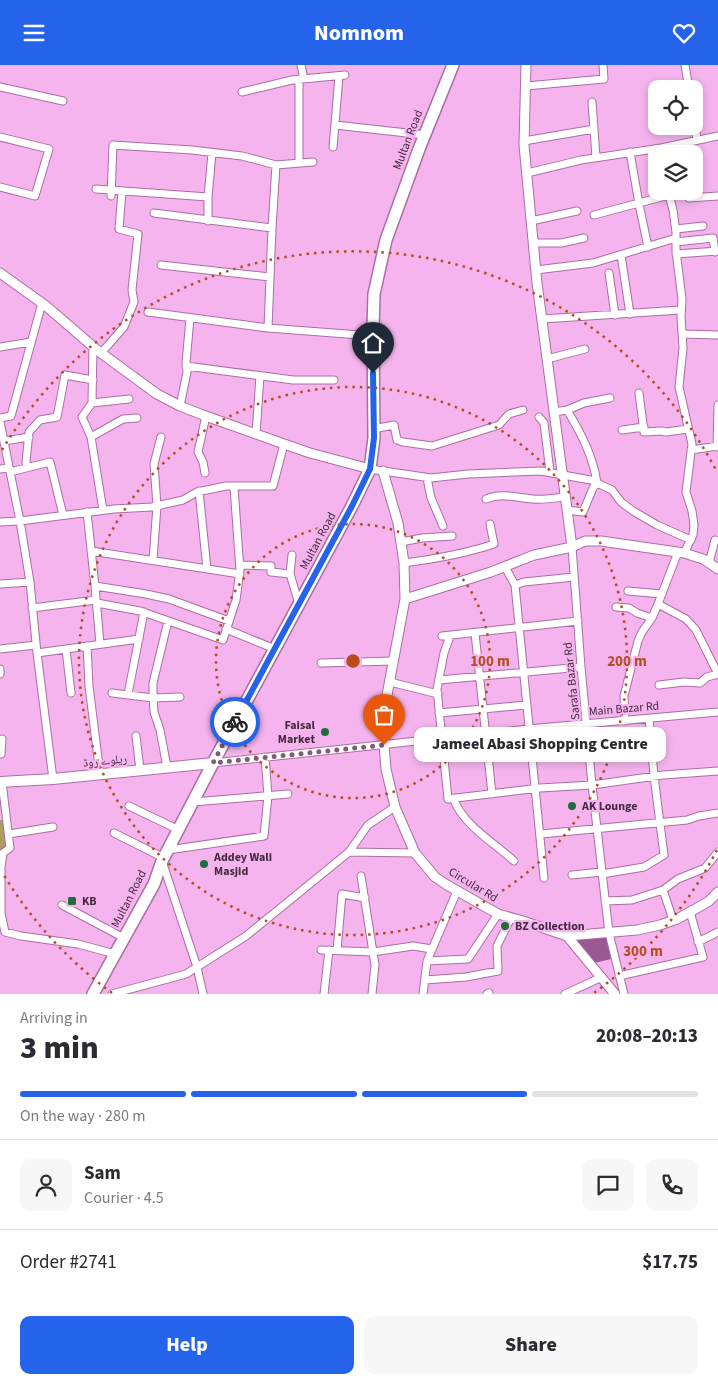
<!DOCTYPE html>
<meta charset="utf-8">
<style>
:root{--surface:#fff;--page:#f7f7f7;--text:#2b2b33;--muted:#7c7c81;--line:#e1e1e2;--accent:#2563eb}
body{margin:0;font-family:"Source Sans 3","Noto Naskh Arabic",sans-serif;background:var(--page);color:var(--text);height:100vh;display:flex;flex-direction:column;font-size:19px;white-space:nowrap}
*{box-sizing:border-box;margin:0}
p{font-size:16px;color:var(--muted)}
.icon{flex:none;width:28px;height:28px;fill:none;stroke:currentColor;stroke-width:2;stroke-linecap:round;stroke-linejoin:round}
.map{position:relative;height:929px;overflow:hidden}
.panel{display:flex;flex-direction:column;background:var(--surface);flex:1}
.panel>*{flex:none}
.tools{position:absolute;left:648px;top:15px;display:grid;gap:10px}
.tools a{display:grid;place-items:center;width:55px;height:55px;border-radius:10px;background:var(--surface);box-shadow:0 2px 8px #0003;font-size:25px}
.pin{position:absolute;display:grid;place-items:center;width:42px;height:42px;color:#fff;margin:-51px -21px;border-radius:50% 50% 50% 0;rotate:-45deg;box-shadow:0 0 5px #0007}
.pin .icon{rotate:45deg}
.courier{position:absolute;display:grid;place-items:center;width:50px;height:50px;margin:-25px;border:4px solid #2563eb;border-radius:50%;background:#fff;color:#222;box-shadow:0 1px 6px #0007}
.bubble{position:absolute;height:35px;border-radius:10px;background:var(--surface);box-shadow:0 2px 8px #0003;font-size:16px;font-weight:800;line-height:35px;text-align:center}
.overview em{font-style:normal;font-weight:800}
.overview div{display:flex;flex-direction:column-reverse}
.overview{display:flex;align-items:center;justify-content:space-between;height:85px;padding:0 20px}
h1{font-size:32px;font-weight:800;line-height:38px}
.bar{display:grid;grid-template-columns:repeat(4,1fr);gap:8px 5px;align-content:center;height:60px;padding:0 20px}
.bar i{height:6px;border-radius:4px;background:var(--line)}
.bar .on{background:var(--accent)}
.bar p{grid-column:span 4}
.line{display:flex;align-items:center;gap:12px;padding:0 20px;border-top:1px solid var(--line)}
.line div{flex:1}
.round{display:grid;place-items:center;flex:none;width:52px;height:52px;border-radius:10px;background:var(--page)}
.primary-button{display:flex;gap:10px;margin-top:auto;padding:10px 20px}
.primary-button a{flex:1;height:58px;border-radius:10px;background:var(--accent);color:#fff;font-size:20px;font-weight:800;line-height:58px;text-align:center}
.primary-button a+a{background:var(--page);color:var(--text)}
header{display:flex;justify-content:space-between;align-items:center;height:65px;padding:0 20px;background:var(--accent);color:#fff;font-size:22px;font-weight:800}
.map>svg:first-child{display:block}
</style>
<header><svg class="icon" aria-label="menu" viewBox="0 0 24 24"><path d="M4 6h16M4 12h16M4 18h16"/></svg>Nomnom<svg class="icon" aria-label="heart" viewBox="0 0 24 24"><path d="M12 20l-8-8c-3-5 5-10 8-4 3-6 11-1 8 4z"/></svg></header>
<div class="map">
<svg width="718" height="929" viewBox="0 0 718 929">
<rect width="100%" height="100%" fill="#f5b4ed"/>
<path fill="#b19d61" d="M0 755H4L7 780 0 787Z"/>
<path fill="#9a5893" d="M575 873H607L611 894 594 898Z"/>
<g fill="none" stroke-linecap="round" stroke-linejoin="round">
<defs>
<path id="minor" d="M301 0 304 14
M685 0 689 24
M299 14V98
M526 21 604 14 603 0
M0 22 63 36
M242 27 292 15 345 10
M592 37 596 92
M694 53 697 75
M335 60 425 70
M0 72 49 84 35 131 0 122
M524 76 594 64
M333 82 339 11
M630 87 639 139 648 182
M527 108 581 95 661 83 718 71
M96 124 208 132
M668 126 673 145 676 167V186L682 234 681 252 683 283 679 322 692 379 686 427 692 446 694 460 693 470 684 488
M111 131 113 80 192 85 242 91 276 100 313 97
M689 133 718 131
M154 148 272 163
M594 150 669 130
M208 156V132L212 88
M531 156 577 146
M676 164 703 161
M676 177 713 173 715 187
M533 178H561L584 173
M676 189 718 186
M621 190 630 249
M161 200 270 212
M536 205 593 198 676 173
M609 208 615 250
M148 247 268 263 373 271
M542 254 681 245
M268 263 272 163 276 100
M682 269 718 270
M0 282 31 277
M102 287 124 262 134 237 132 225 138 169 119 164 122 126
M547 294 585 284
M186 301 293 315H334
M639 328 644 367 662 366 666 367 688 364
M92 338 93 281
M180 341 187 307 186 298 190 253
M554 347 567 345 584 338 610 333
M539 352 544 358 550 407
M0 353 11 351 42 238
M0 357 20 456 30 517 37 588 53 714
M373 364 394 360 397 375 403 377 432 381 499 360 509 349 523 345
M622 365 644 362
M256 369 260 311
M91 372 123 354 137 353
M4 376 29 372
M717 382 718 340
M691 385 718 381
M27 402 26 397 29 367 40 355 57 352 65 310 93 315
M0 404 9 403
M370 404 431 413 468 409 541 406 596 416
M10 407 50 397 63 450
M205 408 203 397 198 387 206 351
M427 413 431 433 443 461
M597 418 612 425 621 437 633 446 657 460 691 475
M199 426 207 504
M486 434C502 427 516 433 533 434 543 435 554 433 565 432
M103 445 91 372 82 352 92 338 129 334
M567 445 583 447 593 423 597 418C593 391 581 368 567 345
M87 447 95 521 100 579
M0 457 20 456 114 444 152 442 183 435 197 427 226 421H273L284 379
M401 477 422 473 452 471
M572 482 581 602 592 720 609 868 624 929
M91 486 240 509
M292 490 290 509 299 539
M153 495 157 441 154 399 161 372
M404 498C435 494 464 489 494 479L490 459
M709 498 715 475
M240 500 271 501V507L290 509
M505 502 515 520 544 813
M0 519 30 517
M515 520 524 517 574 512
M95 521 146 529 169 534 229 556
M628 526 662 529
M97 538 140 546 223 575 236 535 240 505 234 422
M658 539 686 554 696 565 718 609
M616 542 629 543 637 548 652 553
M32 543 96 535
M226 564 275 584
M475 568 492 729
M442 571 578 556
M450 571 444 588 437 624 448 734 540 723 592 720 663 710 718 706
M87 581 89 621 100 709
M0 584 36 580
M66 584 71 628
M37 588 139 574
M321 598 394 596
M0 604V609
M439 615 581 602
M390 617 438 629
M659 620 684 617 700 618 707 612 718 609
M112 628 153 633 180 632
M128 629 144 547
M439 648 526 640
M625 656 624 631 638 576 642 567 652 553 658 539 678 487
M136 671 140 705
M0 689H1L2 674
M213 698 528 664 718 647
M167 702 160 665 154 647 153 631V618L168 556
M2 717 10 783 3 788 1 802V848L5 867 21 871 78 879 115 889
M453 733C463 760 493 777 514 796
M193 737 288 729
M129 741 179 765
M114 768 164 793
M9 769 53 762
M541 769 687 755 699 751 718 748
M168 785 264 771 268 731 265 692
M349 787 368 760 395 742
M162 796 197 902 203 929
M602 809 644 802 664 790 654 711 649 654
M572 810 602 807
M361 811 375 900 372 929
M663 825 673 855
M605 836 632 835 663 825 678 814 705 803 718 787
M62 840 124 873
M698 877 718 867
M321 885 373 887 413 881 432 884
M337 885 342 829 365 833
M427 896 468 894 498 849
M619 911 703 892 690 847
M425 915 466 912 498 906 497 881 511 853
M112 929 186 909 246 871 349 787 415 788
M324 929 329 885
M423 929 427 896 457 826
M487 929 489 928
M565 929 602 912"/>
<path id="tertiary" d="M526 0 524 80 537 218 572 482
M0 208 46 241 97 285 157 329 180 341 203 350 284 379 310 388 370 404
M383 406 398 458 404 498 405 534 387 630 384 680 386 704 395 742 415 788 435 812 447 820 498 849 523 856 567 871 637 865 660 860 677 854 697 843 709 836 718 827
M405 534 491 507 534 490 572 482 585 476H601L684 488 703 494 718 504
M567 871 615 929"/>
<path id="secondary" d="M0 717 53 714 213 698"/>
<path id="primary" d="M93 929 154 819 162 796 213 698 352 441 370 404 374 373 373 263 374 229 386 175 419 84 453 0"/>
</defs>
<use href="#minor" stroke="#ab6ea4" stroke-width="9"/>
<use href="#tertiary" stroke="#ab6ea4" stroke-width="11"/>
<use href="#secondary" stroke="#ab6ea4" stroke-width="12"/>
<use href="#primary" stroke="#ab6ea4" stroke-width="14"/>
<use href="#minor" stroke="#fff" stroke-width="7"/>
<use href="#tertiary" stroke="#fff" stroke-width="9"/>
<use href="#secondary" stroke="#fff" stroke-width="10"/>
<use href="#primary" stroke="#fff" stroke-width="11"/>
</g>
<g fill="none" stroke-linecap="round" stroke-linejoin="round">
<path stroke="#825a7d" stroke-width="5" stroke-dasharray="0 9" d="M235 657 213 698 384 680"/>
<path stroke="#2563eb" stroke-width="6" d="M235 657 352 441 370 404 374 373 373 308"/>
</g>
<g fill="none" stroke="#b74b1c" stroke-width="2.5" stroke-dasharray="2.5 5">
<circle cx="353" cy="596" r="137"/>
<circle cx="353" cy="596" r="274"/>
<path d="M717 785A410 410 0 0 1 594 928M112 928A410 410 0 0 1 2 807M2 385A410 410 0 0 1 717 407"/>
</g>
<g fill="#206c3a" stroke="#f5b4ed" stroke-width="2">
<circle cx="325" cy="667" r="5"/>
<circle cx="572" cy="741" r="5"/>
<circle cx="204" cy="799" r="5"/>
<rect x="67" y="831" width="10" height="10" rx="2.5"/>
<circle cx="505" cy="861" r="5"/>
</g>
<g text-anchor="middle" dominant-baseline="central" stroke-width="4.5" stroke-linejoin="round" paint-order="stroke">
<g font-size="12" fill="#442a41" stroke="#f5b4ed">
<text transform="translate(408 75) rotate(-69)">Multan Road</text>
<text transform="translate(318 476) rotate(-62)">Multan Road</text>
<text transform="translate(572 616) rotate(-96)">Sarafa Bazar Rd</text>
<text transform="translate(624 644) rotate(-5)">Main Bazar Rd</text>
<text transform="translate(105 696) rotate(-6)">ریلوے روڈ</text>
<text transform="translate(473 820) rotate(31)">Circular Rd</text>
<text transform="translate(129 834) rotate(-63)">Multan Road</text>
</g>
<g font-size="12" font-weight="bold" fill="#442a41" stroke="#f5b4ed" text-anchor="start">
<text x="315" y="660" text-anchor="end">Faisal<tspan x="315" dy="14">Market</tspan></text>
<text x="582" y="741">AK Lounge</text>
<text x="214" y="792">Addey Wali<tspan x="214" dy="14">Masjid</tspan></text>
<text x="82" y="836">KB</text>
<text x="515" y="861">BZ Collection</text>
</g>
</g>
<circle cx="353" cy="596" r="8" fill="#b74b1c" stroke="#f5b4ed" stroke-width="2.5"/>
<g font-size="15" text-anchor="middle" font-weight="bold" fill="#b74b1c" stroke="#f5b4ed" stroke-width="4.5" stroke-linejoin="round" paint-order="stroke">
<text x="490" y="601">100 m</text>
<text x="627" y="601">200 m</text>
<text x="643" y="891">300 m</text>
</g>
</svg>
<div class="tools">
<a><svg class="icon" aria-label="locate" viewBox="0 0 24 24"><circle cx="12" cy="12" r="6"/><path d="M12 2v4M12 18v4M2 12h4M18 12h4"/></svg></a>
<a><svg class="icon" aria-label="layers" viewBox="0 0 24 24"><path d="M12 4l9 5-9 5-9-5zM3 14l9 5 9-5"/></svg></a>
</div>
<div class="pin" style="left:384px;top:680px;background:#ea580c"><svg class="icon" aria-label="bag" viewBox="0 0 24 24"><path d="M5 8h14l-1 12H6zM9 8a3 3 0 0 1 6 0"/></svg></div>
<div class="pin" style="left:373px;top:308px;background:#1f2937"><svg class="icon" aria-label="home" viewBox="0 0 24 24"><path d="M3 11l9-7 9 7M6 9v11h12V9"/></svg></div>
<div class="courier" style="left:235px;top:657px"><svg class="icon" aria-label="bike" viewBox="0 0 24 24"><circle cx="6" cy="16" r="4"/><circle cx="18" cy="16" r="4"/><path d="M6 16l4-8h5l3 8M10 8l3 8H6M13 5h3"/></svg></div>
<div class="bubble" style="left:414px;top:662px;width:252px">Jameel Abasi Shopping Centre</div>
</div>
<section class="panel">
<div class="overview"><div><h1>3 min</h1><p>Arriving in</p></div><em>20:08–20:13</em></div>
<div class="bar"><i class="on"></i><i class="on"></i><i class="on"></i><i></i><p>On the way · 280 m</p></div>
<div class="line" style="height:90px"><a class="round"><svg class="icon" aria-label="person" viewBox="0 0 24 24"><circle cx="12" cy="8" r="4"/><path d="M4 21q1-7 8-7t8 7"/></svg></a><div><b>Sam</b><p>Courier · 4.5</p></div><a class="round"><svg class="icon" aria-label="chat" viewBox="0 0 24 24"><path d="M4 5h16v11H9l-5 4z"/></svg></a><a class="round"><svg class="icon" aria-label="phone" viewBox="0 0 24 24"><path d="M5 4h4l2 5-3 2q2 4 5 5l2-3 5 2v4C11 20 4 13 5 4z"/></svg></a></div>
<div class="line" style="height:65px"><div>Order #2741</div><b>$17.75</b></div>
<div class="primary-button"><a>Help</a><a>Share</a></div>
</section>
